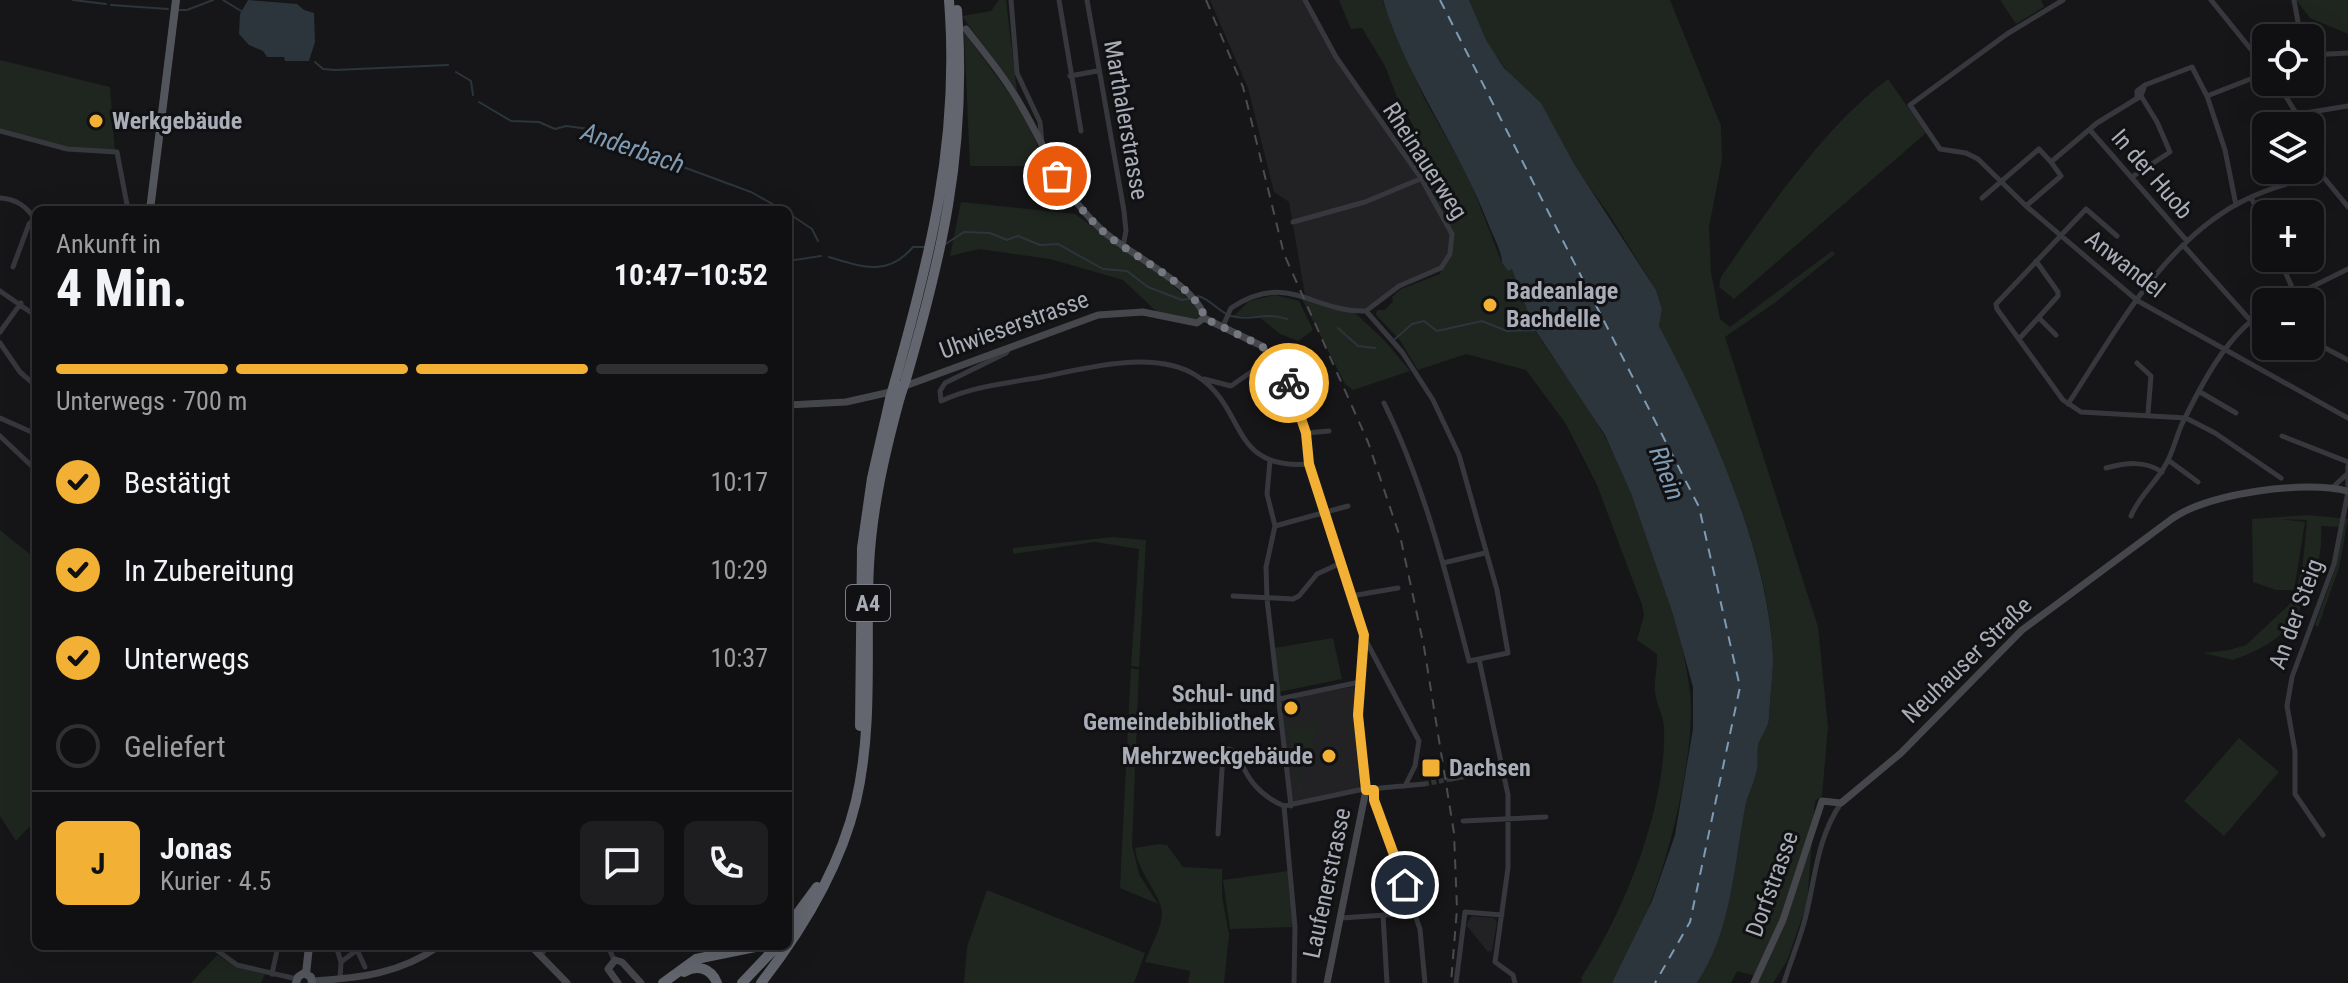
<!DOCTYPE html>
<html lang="de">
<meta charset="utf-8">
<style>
:root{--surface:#101012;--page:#1e1e20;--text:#f1f3f6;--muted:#9c9d9f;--line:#303032;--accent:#f2b134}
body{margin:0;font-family:"Roboto Condensed",sans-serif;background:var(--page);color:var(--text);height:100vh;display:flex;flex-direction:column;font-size:30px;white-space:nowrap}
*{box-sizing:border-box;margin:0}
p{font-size:26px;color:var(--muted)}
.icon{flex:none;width:44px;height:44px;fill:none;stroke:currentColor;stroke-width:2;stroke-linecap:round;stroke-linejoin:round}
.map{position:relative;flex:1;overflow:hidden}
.panel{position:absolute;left:32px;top:206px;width:760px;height:744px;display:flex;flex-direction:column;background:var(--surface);border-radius:12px;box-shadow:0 8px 32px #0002,0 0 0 2px var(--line)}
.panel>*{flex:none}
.tools{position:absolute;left:2252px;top:24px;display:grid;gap:16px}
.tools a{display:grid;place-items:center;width:72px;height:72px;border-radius:12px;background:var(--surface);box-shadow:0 8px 32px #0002,0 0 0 2px var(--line);font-size:40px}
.pin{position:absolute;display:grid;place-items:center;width:68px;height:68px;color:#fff;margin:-34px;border:4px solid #fff;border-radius:50%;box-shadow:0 2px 8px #0007}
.courier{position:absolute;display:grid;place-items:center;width:80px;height:80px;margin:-40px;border:6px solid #f2b134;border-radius:50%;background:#fff;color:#222;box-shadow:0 2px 10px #0007}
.summary em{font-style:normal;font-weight:700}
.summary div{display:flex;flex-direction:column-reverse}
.summary{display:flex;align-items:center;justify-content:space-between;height:136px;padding:0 24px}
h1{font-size:52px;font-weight:700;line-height:60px}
.bar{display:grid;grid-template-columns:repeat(4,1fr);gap:12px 8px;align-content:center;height:96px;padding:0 24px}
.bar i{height:10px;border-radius:6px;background:var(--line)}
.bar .selected{background:var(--accent)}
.bar p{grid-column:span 4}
.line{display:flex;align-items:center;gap:20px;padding:0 24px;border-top:2px solid var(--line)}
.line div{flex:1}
.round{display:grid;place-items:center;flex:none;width:84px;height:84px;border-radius:12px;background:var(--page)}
ol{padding:0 24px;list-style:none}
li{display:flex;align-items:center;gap:24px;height:88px}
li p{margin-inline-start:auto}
li .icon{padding:8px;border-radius:50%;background:var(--accent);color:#111;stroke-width:4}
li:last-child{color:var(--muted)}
li i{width:44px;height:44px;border:4px solid var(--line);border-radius:50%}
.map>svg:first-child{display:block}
</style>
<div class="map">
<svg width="2348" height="983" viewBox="0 0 2348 983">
<rect width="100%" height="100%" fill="#161618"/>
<path fill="#222225" d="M1210 0H1305L1320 30 1449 224 1453 244 1441 268 1406 282 1366 311 1354 312 1305 295 1289 202 1274 192 1248 88Z
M1357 686 1354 711 1361 770 1359 789 1296 803 1291 799 1280 700Z
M1472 916 1494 918 1497 922 1492 951 1488 952 1466 925Z"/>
<path fill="#1e261f" d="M999 0H1006L1017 92 962 16 991 11Z
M1339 0H1382L1424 98 1469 178 1502 263 1508 271 1512 268 1530 311 1527 312 1534 328C1556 364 1584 398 1604 435 1636 492 1692 647 1691 711 1690 790 1655 916 1612 983H1578L1583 981 1581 978C1624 912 1667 807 1664 727 1663 714 1656 704 1655 691 1654 679 1658 667 1657 654L1637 640 1644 615 1642 605 1597 485 1566 424 1526 370 1466 354 1418 370 1399 339 1376 315 1377 310H1385L1393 301 1392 297 1401 289 1440 274 1452 234 1421 178 1424 153 1419 136 1397 97 1385 66 1362 28 1351 29Z
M1469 0H1670L1721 126 1722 160 1709 227 1711 272 1720 319 1730 327 1832 251 1835 254 1776 302 1725 337 1818 627 1828 727 1822 796 1815 801 1807 904 1787 961 1773 983H1756L1759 977 1737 971 1731 983H1697C1732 931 1734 863 1746 803 1748 793 1753 784 1756 775 1758 765 1756 754 1758 744 1761 734 1769 728 1769 717 1770 697 1773 676 1773 656 1768 545 1709 424 1659 326L1662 309 1656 290 1610 216 1485 40Z
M2000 0H2041L2044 7 2016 24Z
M2296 0H2348V34L2310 18Z
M964 32 1020 108 1047 166H970Z
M0 60 110 87 115 152H86L0 131Z
M1888 79 1926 133 1734 299 1719 287 1721 277C1766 212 1824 127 1888 79Z
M961 202 1075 214 1164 278 1200 309 1201 317 1196 320 1157 312 1123 280 1050 259 979 249 950 256Z
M1275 295 1299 301 1313 330 1298 341 1280 334 1258 316H1234L1249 301Z
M1300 295 1354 312 1385 341 1410 371 1353 390 1345 384Z
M2308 515 2348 519 2339 568 2318 627 2315 625 2335 569 2343 527 2321 526C2324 562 2307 606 2283 632 2271 645 2249 654 2233 660L2203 653 2229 650 2246 645 2294 600 2303 563 2307 520 2281 519 2305 522 2294 590H2276L2253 582 2252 519Z
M0 530 36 559V820L16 841 0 816Z
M1112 537 1146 540 1139 667 1131 666 1139 549 1095 542 1013 554V548Z
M1333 638 1342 679 1279 692 1274 648Z
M1131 668 1139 670 1132 845 1139 874 1158 904 1120 888Z
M1286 710 1292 737 1291 726 1301 724 1302 728 1317 723 1319 734 1311 735 1316 759 1296 763 1302 793 1299 794 1284 711Z
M2239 738 2279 772 2224 836 2184 801Z
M1159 844 1167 845 1183 867 1222 869V896L1229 935 1224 983H1188L1190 971 1145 962C1150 947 1162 928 1162 913 1161 894 1138 874 1135 848Z
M1288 871 1293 927 1230 929 1223 880Z
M987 890 1145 953 1134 983H964L967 947Z
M217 955 236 967 265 974 261 983H191Z"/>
<path fill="#2c353c" d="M248 0 297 4 304 10 314 13 315 42 309 61H285L284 57H267L263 51 249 45 239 34 240 14Z
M1383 0H1469L1486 40 1504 68 1541 103 1574 164 1656 290 1662 309 1659 326C1709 420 1768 549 1773 657 1773 676 1770 697 1769 717 1769 728 1761 735 1758 745 1757 752 1758 761 1757 769 1755 781 1749 792 1746 803 1734 864 1732 931 1697 983H1612L1652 901 1675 835 1693 729V687L1672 611 1631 493 1605 435 1534 328 1512 269 1508 271 1502 263C1502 252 1493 236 1488 223 1458 146 1407 79 1383 0Z"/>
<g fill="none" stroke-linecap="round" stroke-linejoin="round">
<path stroke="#2c353c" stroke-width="2" d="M73 0 106 4
M223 0 241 11
M111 5 168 9
M179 10H187L213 0
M315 62 323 69 335 70 448 65
M456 72 471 81 473 95
M479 102 511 121 539 122 555 129 566 126 589 129 637 150 751 192 783 210
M788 213 812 229 818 241
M944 245 964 232 990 233 1007 240 1018 236 1040 245 1058 244 1103 269 1127 271 1148 287 1182 300 1189 299
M829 257C862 267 888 277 913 247H926
M788 261 821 256
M1198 296C1211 299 1218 312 1231 316 1252 322 1265 311 1287 319
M1338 328 1358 346 1375 348
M1395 339 1412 324 1424 321 1437 331 1482 321 1507 331 1536 330"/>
<path stroke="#7f9bb3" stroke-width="2" stroke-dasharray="10 8" stroke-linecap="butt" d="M1440 0 1699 507 1740 687 1690 922 1655 983"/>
<path stroke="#333438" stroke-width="5" stroke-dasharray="5 2.5" stroke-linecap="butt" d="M1424 784 1451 779"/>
<path stroke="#37383d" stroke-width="5" d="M1011 0 1017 73 1040 122 1042 143
M1059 0 1081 131
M1087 0 1124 211 1126 231 1123 246
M1305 0 1336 57 1421 178 1452 234 1450 254 1441 268 1399 286 1366 311
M2063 0 2007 34 1910 105 1940 149 1966 153 1978 159 2026 206 2138 301 2348 418
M2211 0 2266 68
M2294 0 2301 38
M2310 55 2348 53
M1070 76 1097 71
M2277 82 2304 126
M2287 94 2295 82
M2207 96 2225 150 2236 205
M2137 99V91L2145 85
M2299 114 2348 106
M2090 130 2187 241
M0 131 67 149 117 152 128 210
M2310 139 2321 174 2348 207
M2132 177 2170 152 2157 122 2141 96
M2251 197 2266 230
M0 198C16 199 26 206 35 219
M1982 198 2039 149 2051 162
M2026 206 2061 176 2051 162 2097 123 2141 96 2145 85 2192 67 2207 96 2266 73
M1293 222 1365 202 1420 179
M2117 236 2086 209 1996 304 1997 309 2063 400 2081 412 2186 418 2215 433 2281 478
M2183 245 2250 320
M2279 258 2295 294
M13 267 29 224 35 219
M0 291 36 316
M2281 302 2348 269
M1366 311 1402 352 1433 400 1459 455 1497 590 1508 653 1479 659
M2039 318 2056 335
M1223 326 1231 308C1288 270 1313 313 1366 311
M0 332 21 303
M2019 339 2058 296V292L2036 261
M2310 340 2348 360
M0 343 20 372 36 386
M1010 348 1006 353 945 383 940 391 941 401C973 386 1008 383 1042 377 1088 368 1155 349 1197 376 1248 409 1228 470 1309 464
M2137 363 2151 376 2148 413
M1204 379 1231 386 1271 358
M2200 392 2236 413
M1384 403C1424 484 1446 573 1469 661L1479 659 1508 795V868L1495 962 1513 975 1515 983
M2068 404C2115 333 2161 245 2239 203 2265 189 2293 182 2321 174
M0 418 36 434
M1306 433 1329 431
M0 436 36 470
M2282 436 2348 462
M2168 460 2198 482
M1270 461 1267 494 1275 526 1266 567 1267 599 1291 806
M2348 466V485
M2106 468C2126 463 2144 460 2162 472
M2332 488 2347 474
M2131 516C2139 496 2156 483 2166 464 2173 452 2176 437 2182 424 2201 385 2228 332 2266 311
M1275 526 1348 506
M1443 563 1485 553
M1233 596 1293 599 1299 596 1317 574 1341 563
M1351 596 1398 588
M1364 637 1419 741 1415 766 1405 786
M1279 699 1360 682
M1451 779 1501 770
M1374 800 1420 929 1425 983
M1284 806 1295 927 1294 983
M1463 821 1546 817
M1218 834 1223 754 1228 749 1238 752C1245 778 1259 795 1284 806L1359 790 1424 784
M2323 835 2295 794V751L2287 706 2292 677 2334 564 2348 492
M1383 915 1387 983
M1341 918 1415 913
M211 946 237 965 297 979
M336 946 341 962 340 979
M608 946 614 960
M357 950 365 967
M541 955 547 946
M341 962 357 950 356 946
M272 974 278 946
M1456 983 1465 912 1502 915
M1784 983C1791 959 1802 935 1807 911 1816 872 1818 837 1841 803"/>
<path stroke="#45474d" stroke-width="7" d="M966 29C986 55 1007 80 1023 109 1050 156 1061 193 1103 231 1126 252 1201 289 1204 318
M1204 318 1262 346 1293 390 1306 433 1309 464 1364 635 1358 711 1366 790 1327 983
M788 405 846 402 886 393 1098 315 1143 312 1197 323 1204 318
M531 946 567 983
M313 981C359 978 400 974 439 946
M618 983 608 969 615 960 622 962 641 983
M1754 983 1783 920 1822 801 1841 803 1901 753 2022 630 2173 518C2211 493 2304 480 2348 491"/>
<path stroke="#53555c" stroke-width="8" d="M150 210 176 0
M306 974 309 946
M296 983 298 977 304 973 311 977 312 983"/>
<path stroke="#63666e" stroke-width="10" d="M906 379C942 255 965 156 958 26
M895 381C930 257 958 145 950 15
M860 726 862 548 872 478 890 399
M797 914 817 887
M788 932 803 911
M684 972C697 964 711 968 717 983
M663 983 696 959 760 946
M742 983 777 946
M761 983C803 929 840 868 856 801 874 724 865 643 869 565 872 507 885 452 900 397"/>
<path stroke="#4a4c52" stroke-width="2" stroke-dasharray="10 8" stroke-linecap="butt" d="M1206 0 1243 87 1284 254 1368 442 1401 540 1424 647 1454 833 1457 909 1451 983"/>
<path stroke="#63666e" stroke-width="10" d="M949 0 950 15
M957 10 958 26
M900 397 906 379
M890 399 895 381"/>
</g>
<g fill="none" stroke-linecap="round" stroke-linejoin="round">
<path stroke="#757880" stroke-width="8" stroke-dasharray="0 14.4" d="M1057 176C1072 198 1087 217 1106 234 1129 254 1201 289 1204 318L1262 346 1289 383"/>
<path stroke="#f2b134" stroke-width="10" d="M1289 383 1306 433 1309 464 1364 635 1358 715 1366 790H1374V800L1405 885"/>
</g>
<g fill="#f2b134" stroke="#111113" stroke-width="3">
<circle cx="96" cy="121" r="8"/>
<circle cx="1490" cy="305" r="8"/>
<circle cx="1291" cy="708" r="8"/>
<circle cx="1329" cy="756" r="8"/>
<rect x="1421" y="758" width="20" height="20" rx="4"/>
</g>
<g text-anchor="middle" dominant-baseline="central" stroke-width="6" stroke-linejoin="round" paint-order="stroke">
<rect fill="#111113" stroke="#7b7e86" stroke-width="2" x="846" y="585" width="44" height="36" rx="6"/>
<g font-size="22" font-weight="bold" fill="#a8adb8">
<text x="868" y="603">A4</text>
</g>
<g font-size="24" fill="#a8adb8" stroke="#111113">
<text transform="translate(1126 120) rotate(80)">Marthalerstrasse</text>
<text transform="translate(1425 161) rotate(57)">Rheinauerweg</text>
<text transform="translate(2152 174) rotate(49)">In der Huob</text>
<text transform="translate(2125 264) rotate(38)">Anwandel</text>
<text transform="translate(1014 325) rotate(-20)">Uhwieserstrasse</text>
<text transform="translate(2296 614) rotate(-70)">An der Steig</text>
<text transform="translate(1967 660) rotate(-44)">Neuhauser Straße</text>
<text transform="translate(1327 883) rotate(-78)">Laufenerstrasse</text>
<text transform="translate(1772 884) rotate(-70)">Dorfstrasse</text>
</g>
<g font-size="24" font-weight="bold" fill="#a8adb8" stroke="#111113" text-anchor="start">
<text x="112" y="121">Werkgebäude</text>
<text x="1506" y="291">Badeanlage<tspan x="1506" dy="28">Bachdelle</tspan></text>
<text x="1275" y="694" text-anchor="end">Schul- und<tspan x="1275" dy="28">Gemeindebibliothek</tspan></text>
<text x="1313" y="756" text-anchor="end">Mehrzweckgebäude</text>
<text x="1449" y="768">Dachsen</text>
</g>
<g font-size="26" font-style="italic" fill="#7f9bb3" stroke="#111113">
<text transform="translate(633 148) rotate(19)">Anderbach</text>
<text transform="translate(1667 473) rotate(69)">Rhein</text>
</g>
</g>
</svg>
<div class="tools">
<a><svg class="icon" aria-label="locate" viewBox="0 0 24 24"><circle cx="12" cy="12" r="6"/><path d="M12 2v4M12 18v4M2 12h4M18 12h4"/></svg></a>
<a><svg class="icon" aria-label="layers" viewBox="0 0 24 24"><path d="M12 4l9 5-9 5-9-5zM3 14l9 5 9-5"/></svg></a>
<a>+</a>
<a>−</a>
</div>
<div class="pin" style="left:1057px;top:176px;background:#ea580c"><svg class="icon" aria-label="bag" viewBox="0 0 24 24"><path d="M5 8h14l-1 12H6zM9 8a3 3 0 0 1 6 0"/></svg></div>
<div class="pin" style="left:1405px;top:885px;background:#1f2937"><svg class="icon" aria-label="home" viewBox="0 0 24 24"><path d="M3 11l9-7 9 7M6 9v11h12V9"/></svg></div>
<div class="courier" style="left:1289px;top:383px"><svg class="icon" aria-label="bike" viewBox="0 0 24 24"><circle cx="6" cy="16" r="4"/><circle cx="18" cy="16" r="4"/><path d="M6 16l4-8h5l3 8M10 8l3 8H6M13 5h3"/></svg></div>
<section class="panel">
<div class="summary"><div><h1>4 Min.</h1><p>Ankunft in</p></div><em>10:47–10:52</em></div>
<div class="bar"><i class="selected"></i><i class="selected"></i><i class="selected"></i><i></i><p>Unterwegs · 700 m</p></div>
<ol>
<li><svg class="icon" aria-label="check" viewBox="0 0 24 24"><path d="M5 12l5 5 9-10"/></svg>Bestätigt<p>10:17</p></li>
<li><svg class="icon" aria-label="check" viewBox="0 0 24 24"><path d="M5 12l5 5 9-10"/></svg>In Zubereitung<p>10:29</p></li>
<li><svg class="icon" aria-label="check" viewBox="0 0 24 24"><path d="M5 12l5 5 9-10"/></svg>Unterwegs<p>10:37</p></li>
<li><i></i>Geliefert</li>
</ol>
<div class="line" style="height:144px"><b class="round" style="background:var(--accent);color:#111">J</b><div><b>Jonas</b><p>Kurier · 4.5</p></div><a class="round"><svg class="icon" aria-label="chat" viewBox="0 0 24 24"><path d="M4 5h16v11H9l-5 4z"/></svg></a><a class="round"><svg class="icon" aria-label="phone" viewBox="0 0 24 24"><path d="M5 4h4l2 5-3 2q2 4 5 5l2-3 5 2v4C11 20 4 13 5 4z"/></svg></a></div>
</section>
</div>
